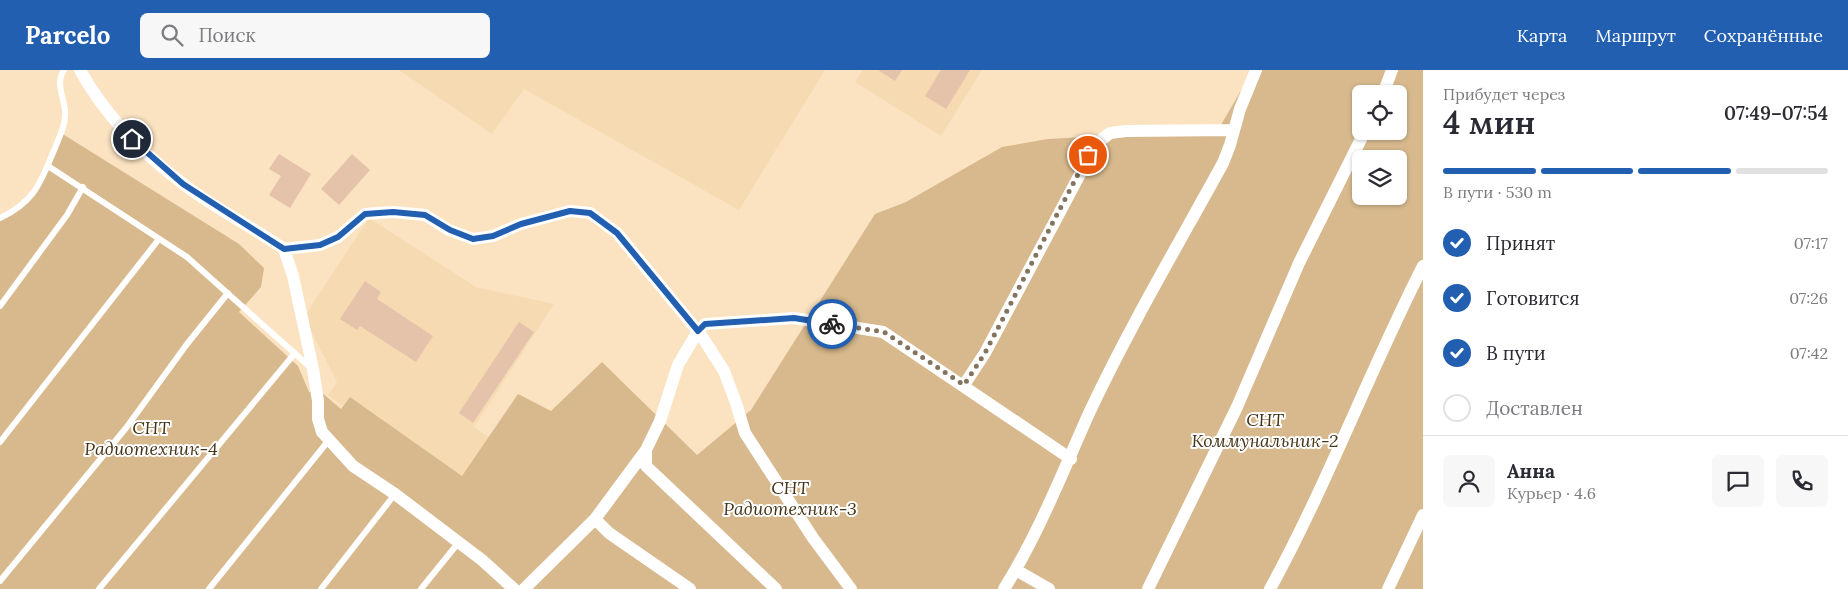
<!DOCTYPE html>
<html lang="ru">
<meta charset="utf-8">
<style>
:root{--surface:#fff;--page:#f7f7f7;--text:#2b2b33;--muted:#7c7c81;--line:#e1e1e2;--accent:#225fb1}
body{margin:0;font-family:Lora,serif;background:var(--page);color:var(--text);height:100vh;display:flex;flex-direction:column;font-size:19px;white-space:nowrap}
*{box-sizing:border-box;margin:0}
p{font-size:16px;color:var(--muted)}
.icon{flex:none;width:28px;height:28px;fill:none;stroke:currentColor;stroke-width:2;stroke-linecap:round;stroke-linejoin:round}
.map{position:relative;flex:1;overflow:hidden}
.side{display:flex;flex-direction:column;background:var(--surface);width:425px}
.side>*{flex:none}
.tools{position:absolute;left:1352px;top:15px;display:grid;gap:10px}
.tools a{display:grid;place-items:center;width:55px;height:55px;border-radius:8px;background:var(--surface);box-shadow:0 1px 4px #0004;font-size:25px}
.pin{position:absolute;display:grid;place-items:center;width:42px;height:42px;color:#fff;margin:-21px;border:2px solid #fff;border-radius:50%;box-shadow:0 1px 5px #0007}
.courier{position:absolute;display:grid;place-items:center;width:50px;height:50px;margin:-25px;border:4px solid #225fb1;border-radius:50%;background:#fff;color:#222;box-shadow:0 1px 6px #0007}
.summary em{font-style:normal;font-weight:600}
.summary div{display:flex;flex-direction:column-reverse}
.summary{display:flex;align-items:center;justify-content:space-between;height:85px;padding:0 20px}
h1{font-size:32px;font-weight:600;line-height:38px}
.bar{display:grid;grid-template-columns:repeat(4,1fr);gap:8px 5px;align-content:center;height:60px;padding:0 20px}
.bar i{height:6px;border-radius:4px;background:var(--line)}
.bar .selected{background:var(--accent)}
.bar p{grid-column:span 4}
.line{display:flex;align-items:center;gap:12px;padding:0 20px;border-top:1px solid var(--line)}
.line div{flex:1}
.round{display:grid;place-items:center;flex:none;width:52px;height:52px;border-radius:8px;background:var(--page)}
ol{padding:0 20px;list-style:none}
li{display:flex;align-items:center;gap:15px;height:55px}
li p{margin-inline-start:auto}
li .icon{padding:5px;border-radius:50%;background:var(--accent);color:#fff;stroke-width:4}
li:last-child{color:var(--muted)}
li i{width:28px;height:28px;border:2px solid var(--line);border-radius:50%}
header{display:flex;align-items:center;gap:30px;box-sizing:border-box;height:70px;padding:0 25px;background:var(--accent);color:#fff}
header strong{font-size:24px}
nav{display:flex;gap:28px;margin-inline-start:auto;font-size:18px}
.search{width:350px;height:45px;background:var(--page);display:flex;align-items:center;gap:12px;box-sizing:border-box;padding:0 18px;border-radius:8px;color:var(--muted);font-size:19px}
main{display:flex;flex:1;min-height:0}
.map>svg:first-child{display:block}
</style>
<header>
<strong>Parcelo</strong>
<div class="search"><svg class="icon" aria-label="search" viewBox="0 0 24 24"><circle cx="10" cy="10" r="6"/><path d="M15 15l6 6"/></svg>Поиск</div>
<nav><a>Карта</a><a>Маршрут</a><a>Сохранённые</a></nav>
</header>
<main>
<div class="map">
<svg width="1423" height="519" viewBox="0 0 1423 519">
<rect width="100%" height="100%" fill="#fbe3c1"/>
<path fill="#f6dab1" d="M399 0H825L739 140 524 19 492 64Z
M863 0H982L941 66 855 12Z
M369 148 476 217 554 234 474 357 517 386 490 426 350 327 343 336 328 325 337 312 304 247Z"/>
<path fill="#d7b98d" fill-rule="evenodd" d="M1253 0H1423V519H0V146L34 125 61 63 239 174 264 198 261 217 239 242 298 296 309 322H321L341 339 350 327 462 406 518 324 551 341 602 292 697 385 751 340 875 144 906 132 1002 77 1048 69 1154 63 1215 65ZM1361 24H1399V61H1361ZM1361 89H1399V126H1361Z"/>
<path fill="#e5c2aa" d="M878 0H902L895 11Z
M941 0H970L946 39 925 26Z
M279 84 311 104 290 138 269 125 281 106 269 99Z
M352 84 370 100 339 135 321 119Z
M365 211 381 222 377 229 433 266 416 292 360 256 357 260 340 249Z
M519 252 534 262 473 353 459 343Z"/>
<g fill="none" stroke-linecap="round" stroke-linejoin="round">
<path stroke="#fff" stroke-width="6" d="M48 96 187 187 310 297
M0 148C36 131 41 111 55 78 60 65 66 54 65 41 64 27 55 13 64 0
M0 236 67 145 83 117
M0 372 159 169
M0 511 126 358 187 274 228 223
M99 519 295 283
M209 519 329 370
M321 519 395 424
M421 519 459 472"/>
<path stroke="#fff" stroke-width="12" d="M80 0C105 45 141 82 182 113 214 138 251 156 284 179
M1383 24 1392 0
M284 179 320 175 338 167 365 144 393 142 425 145 449 160 473 169 493 166 521 154 570 141 590 143 617 163 701 265 724 301 736 333 745 363 813 468 851 519
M284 179 293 206 313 299 318 331V349L322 362 353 396 395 424 482 490 514 519
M964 315 985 283 1096 74 1110 63 1126 61 1234 60
M646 380V396L776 519
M595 449 609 463 690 519
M1016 500 1049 519
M524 519 595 449 646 380 660 351 678 295 698 261 705 254 794 248 883 262 1071 389
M1004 519C1039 463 1063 401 1090 341 1130 256 1178 175 1223 93L1230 75 1240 39 1256 0
M1148 519 1237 337 1299 193 1365 61
M1270 519C1327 415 1369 302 1423 196
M1388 519 1423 445"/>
</g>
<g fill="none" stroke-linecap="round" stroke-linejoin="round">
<path stroke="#837460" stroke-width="5" stroke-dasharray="0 9" d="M832 254 884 262 964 315 985 283 1088 85"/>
<path stroke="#225fb1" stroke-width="6" d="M132 69 183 114 284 179 320 175 338 167 365 144 393 142 425 145 450 160 473 169 493 166 521 154 570 141 590 143 617 163 698 261 705 254 794 248 832 254"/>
</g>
<g text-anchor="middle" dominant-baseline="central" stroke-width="4" stroke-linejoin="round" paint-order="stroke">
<g font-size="18" font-style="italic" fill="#463417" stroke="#fff">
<text x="1265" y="349">СНТ<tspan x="1265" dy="21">Коммунальник-2</tspan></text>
<text x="151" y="357">СНТ<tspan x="151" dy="21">Радиотехник-4</tspan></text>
<text x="790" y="417">СНТ<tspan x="790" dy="21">Радиотехник-3</tspan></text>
</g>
</g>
</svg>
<div class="tools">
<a><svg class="icon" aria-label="locate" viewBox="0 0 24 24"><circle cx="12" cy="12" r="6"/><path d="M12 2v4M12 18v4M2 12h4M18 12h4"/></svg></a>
<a><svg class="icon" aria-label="layers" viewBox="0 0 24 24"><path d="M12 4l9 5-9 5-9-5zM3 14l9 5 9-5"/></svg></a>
</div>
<div class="pin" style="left:1088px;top:85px;background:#ea580c"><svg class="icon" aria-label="bag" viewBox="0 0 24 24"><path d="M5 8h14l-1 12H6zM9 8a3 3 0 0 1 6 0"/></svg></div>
<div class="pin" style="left:132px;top:69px;background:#1f2937"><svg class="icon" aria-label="home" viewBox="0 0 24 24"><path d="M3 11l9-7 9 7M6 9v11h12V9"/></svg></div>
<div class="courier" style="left:832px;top:254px"><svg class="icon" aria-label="bike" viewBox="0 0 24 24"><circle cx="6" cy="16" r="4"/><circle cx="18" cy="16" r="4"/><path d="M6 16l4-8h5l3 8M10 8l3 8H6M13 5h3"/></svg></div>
</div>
<section class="side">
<div class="summary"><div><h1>4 мин</h1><p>Прибудет через</p></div><em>07:49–07:54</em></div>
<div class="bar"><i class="selected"></i><i class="selected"></i><i class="selected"></i><i></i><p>В пути · 530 m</p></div>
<ol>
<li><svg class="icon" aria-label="check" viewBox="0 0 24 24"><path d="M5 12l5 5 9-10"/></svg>Принят<p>07:17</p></li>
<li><svg class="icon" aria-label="check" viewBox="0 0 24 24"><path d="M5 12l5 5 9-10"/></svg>Готовится<p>07:26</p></li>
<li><svg class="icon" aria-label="check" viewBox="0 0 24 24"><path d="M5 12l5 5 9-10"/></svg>В пути<p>07:42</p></li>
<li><i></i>Доставлен</li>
</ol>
<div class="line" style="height:90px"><a class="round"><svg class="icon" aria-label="person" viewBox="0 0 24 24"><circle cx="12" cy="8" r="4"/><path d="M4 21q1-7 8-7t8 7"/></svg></a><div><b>Анна</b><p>Курьер · 4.6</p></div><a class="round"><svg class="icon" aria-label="chat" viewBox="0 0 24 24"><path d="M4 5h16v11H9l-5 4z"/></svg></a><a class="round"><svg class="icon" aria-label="phone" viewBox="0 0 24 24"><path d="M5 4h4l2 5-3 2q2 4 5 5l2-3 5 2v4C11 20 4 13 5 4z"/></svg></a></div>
</section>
</main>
